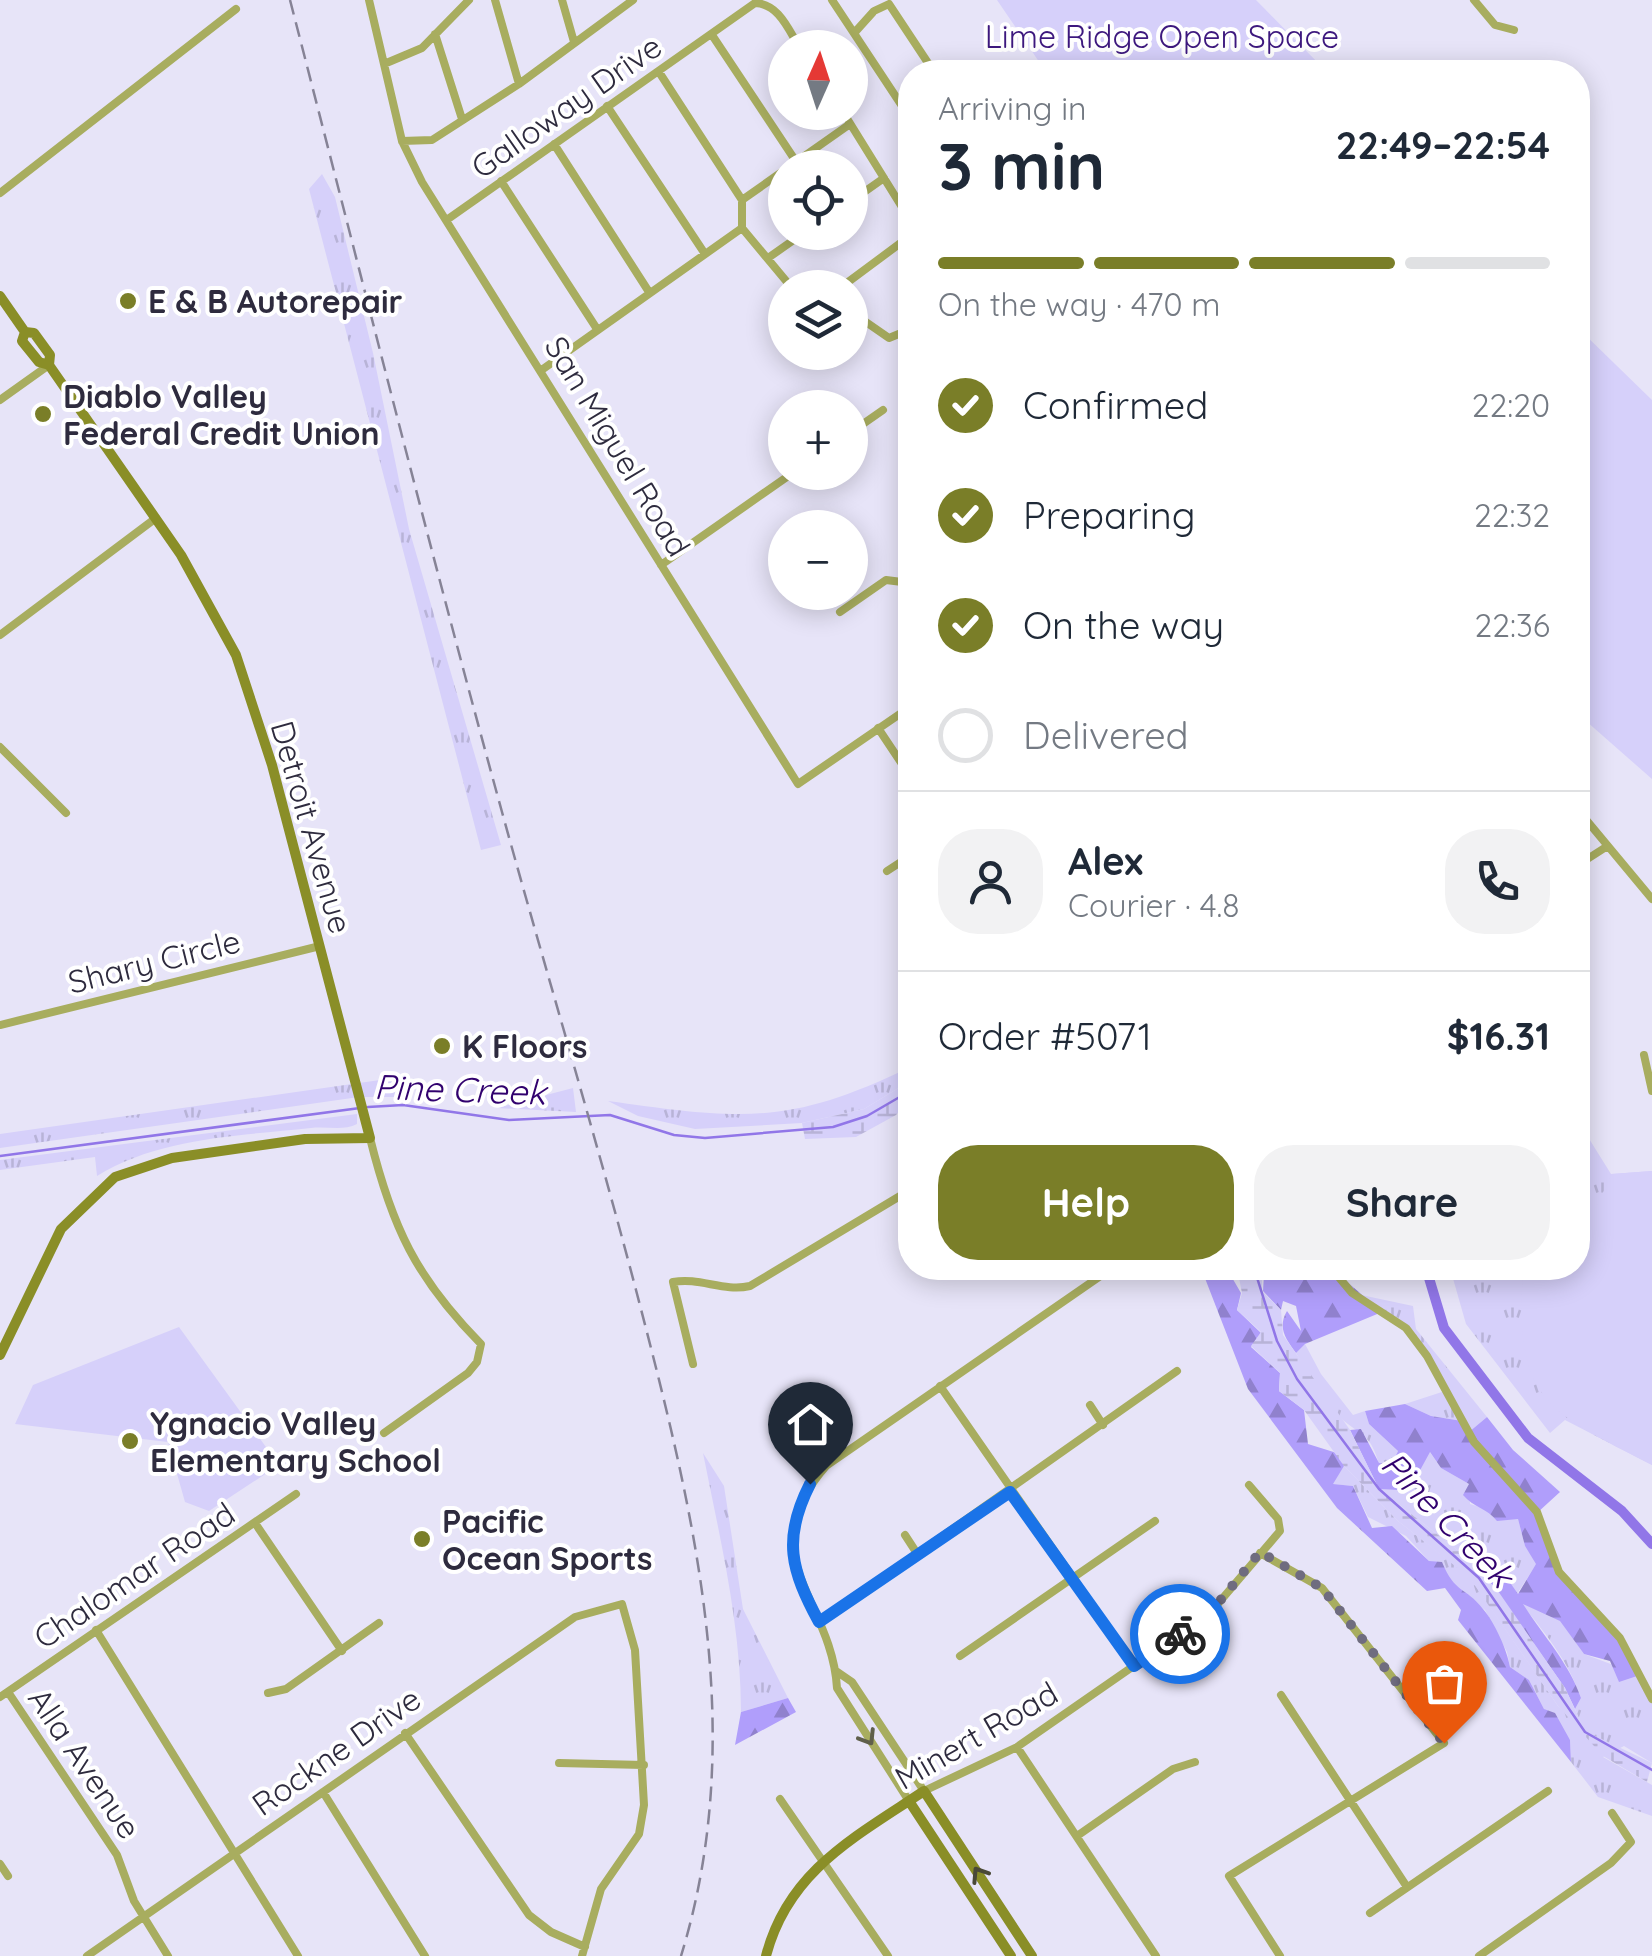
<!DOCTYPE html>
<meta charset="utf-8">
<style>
:root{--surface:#fff;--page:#f2f2f3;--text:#1f2937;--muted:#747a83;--line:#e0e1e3;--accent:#7a7e28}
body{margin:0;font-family:Quicksand,sans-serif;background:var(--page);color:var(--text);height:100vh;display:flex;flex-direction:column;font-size:38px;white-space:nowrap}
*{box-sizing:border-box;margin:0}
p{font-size:32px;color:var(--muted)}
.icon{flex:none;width:55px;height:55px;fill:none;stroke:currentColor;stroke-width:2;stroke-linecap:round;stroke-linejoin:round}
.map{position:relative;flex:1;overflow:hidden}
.sheet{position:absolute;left:898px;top:60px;width:692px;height:1220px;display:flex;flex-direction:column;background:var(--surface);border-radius:40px;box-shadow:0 5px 25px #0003}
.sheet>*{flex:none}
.needle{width:65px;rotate:3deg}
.controls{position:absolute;left:768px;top:30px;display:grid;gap:20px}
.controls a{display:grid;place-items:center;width:100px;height:100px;border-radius:50%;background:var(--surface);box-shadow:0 5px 25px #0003;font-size:50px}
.pin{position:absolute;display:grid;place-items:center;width:85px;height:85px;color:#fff;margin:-102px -42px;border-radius:50% 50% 50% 0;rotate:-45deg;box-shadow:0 0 10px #0007}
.pin .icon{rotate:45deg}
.courier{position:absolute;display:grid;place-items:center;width:100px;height:100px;margin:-50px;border:8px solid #1a73e8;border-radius:50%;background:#fff;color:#222;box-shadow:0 2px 12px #0007}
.head em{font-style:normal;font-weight:700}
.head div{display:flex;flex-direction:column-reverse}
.head{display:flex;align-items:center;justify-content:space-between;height:170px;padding:0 40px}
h1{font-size:65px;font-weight:700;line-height:75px}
.bar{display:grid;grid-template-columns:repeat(4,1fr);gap:15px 10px;align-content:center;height:120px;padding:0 40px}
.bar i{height:12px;border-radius:8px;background:var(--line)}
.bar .active{background:var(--accent)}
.bar p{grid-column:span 4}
.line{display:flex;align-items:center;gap:25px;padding:0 40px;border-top:2px solid var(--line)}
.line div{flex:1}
.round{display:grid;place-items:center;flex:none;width:105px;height:105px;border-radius:40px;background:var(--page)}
ol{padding:0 40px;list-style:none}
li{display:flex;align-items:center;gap:30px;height:110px}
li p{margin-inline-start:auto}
li .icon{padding:10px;border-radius:50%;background:var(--accent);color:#fff;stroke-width:4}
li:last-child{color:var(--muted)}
li i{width:55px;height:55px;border:5px solid var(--line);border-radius:50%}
.action{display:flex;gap:20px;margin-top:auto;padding:20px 40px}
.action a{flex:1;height:115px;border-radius:40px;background:var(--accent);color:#fff;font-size:40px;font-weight:700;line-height:115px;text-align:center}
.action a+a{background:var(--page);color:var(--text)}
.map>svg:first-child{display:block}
</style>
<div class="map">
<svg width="1652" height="1956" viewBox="0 0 1652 1956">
<defs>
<pattern id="grass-tufts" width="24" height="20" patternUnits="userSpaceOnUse" patternTransform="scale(2.5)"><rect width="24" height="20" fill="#d6d0fa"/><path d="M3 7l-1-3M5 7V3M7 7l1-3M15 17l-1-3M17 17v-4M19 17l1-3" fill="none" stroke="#b8b3d7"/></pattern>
<pattern id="forest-firs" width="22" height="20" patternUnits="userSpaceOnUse" patternTransform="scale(2.5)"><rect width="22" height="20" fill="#b09efb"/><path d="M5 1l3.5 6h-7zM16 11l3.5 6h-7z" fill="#9081cd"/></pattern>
<pattern id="wetland-marsh" width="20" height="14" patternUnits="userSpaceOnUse" patternTransform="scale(2.5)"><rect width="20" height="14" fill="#d6d0fa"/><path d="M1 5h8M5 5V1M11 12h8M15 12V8" fill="none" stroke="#b8b3d7"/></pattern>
</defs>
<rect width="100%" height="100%" fill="#e7e4f8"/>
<path fill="url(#grass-tufts)" d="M322 174 335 197 373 353 409 529 501 845 481 850 309 189Z
M910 1067V1081L864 1109 802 1123 695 1129 638 1116 608 1101C739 1119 787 1127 910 1067Z
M394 1078 411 1092 407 1097H359L0 1148V1134Z
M573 1088 576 1112 497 1108Z
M357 1114V1124C344 1131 326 1126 311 1128 239 1136 160 1137 97 1176L95 1157 0 1170V1160Z
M1578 1121 1611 1174 1652 1171V1465L1565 1420 1550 1433 1466 1324 1450 1268H1578Z
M1352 1293 1413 1306 1416 1329 1487 1417 1469 1432 1462 1421 1431 1416 1405 1404 1445 1391 1406 1328Z
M1305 1344 1321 1374 1353 1415 1365 1411 1369 1424 1398 1451 1392 1464H1379C1371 1436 1364 1437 1344 1421 1324 1405 1309 1375 1296 1353Z
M1429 1451 1441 1468 1469 1484 1470 1504 1518 1519 1525 1546 1537 1563 1517 1594 1509 1581 1490 1582 1460 1552 1379 1489 1397 1490Z
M703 1453 724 1486 743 1609 788 1698 741 1712C741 1624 720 1539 703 1453Z
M1344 1466 1398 1521 1469 1576 1558 1706 1583 1728 1575 1709 1581 1698C1568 1660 1545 1633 1520 1602L1560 1620 1584 1654 1640 1675 1652 1699V1763L1624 1746 1603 1757 1652 1785V1816L1598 1797 1571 1762 1570 1740 1544 1709 1529 1680 1510 1667 1507 1652 1485 1610 1451 1585 1406 1536 1368 1517 1353 1486 1332 1484Z"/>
<path fill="url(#forest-firs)" d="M1201 1268 1227 1269 1241 1293 1237 1310 1261 1333 1251 1347 1280 1373 1279 1391 1304 1410 1308 1444 1340 1454 1344 1466 1333 1484 1353 1486 1372 1528 1392 1526 1429 1561 1442 1562C1455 1594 1465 1586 1483 1609 1495 1623 1507 1650 1510 1667L1529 1680 1544 1709 1555 1713 1570 1740 1571 1762 1458 1620 1461 1610 1445 1588 1427 1591 1337 1508 1248 1389Z
M1281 1268H1331L1382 1312 1305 1344 1296 1353C1286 1339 1277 1328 1287 1311L1301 1331 1296 1306 1283 1301 1281 1310 1263 1291 1264 1275Z
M1405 1404 1431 1416 1462 1421 1469 1432 1487 1417 1513 1450 1560 1492 1537 1513 1562 1576 1620 1638 1640 1675 1619 1682 1610 1661 1584 1654 1560 1621 1523 1604C1543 1636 1568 1661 1581 1698L1575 1709 1565 1688 1490 1582 1509 1581 1518 1594 1536 1564 1525 1546 1518 1519 1497 1521C1487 1508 1474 1508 1463 1495L1469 1484 1441 1468 1430 1452 1418 1474 1403 1480 1397 1490 1379 1489 1350 1430 1361 1429 1379 1463 1392 1464 1398 1451 1369 1424 1365 1411Z
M788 1698 796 1712 735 1745 741 1712Z"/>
<path fill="url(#wetland-marsh)" d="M910 1081V1099L896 1115 856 1137 805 1139 802 1123 864 1109Z
M1237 1268H1262V1291L1281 1310 1283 1335 1350 1430 1379 1489 1460 1552 1498 1591 1565 1688 1585 1731 1652 1763 1647 1782 1603 1756 1558 1706 1469 1577 1398 1521 1344 1466 1304 1410 1279 1391 1280 1373 1251 1346 1261 1332 1237 1310 1242 1293Z"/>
<path fill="#d6d0fa" d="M997 0H1256L1327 72H1046Z
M1578 328 1652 400V779L1578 714Z
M1652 1171V1465C1542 1409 1515 1399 1523 1268H1578V1217L1595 1209 1612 1174Z
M179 1327 279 1465 209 1511 185 1502 168 1442 15 1424 33 1385Z"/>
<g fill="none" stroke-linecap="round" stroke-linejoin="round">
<path stroke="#9176e8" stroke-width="2.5" d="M368 1107 403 1105 509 1120 610 1115 674 1135 705 1138 833 1127 867 1116 910 1091
M0 1156 360 1108
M1254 1268 1277 1341 1297 1379 1379 1489 1479 1578 1585 1732 1652 1770"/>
<path stroke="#9176e8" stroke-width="10" d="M1426 1268 1444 1328 1528 1438 1622 1511 1652 1544"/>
<path stroke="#a8ad5f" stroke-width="8" d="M369 0 402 141 422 182 798 784 910 707
M495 0 519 84
M562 0 574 42
M832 0 910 118
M1474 0 1495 25 1514 30
M856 31 874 11 889 4 934 72
M435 34 462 119
M712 35 795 160
M384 64 422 48 469 0
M659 72 742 200
M607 106 705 254
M843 112 910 220
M402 141 432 140 519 84 633 0
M554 144 649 292
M501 181 597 329
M0 193 236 9
M850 202 884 178
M448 219 755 3C779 4 788 29 800 48
M742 228V200L850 124
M768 258 805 232
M840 288 910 236
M850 311 889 338 906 331 910 336
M543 369 742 228 792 288
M0 400 49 365
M850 433 883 410
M661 565 794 472
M840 612 886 580 902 582 910 595
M0 635 156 518
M878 728 910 776
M0 747 66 813
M1578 810 1652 899
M1578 865 1606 847
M887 871 910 856
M0 1025 320 946
M1644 1055 1652 1091
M370 1138C392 1227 416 1278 481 1344L477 1362 468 1373 384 1433
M1331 1268 1352 1293 1406 1328 1427 1356 1474 1442 1537 1512 1559 1572 1620 1638 1652 1699
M693 1364 673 1282C700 1277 723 1292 750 1286L910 1190
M940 1386 1134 1666
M1090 1405 1103 1425
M255 1523 342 1651
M905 1535 918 1555
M1260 1553 1322 1588 1444 1743 1229 1876 1280 1956
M819 1623 1177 1371
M96 1630 298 1956
M960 1656 1155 1521
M836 1671 852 1682 924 1791 1017 1747 1210 1613 1280 1531 1278 1519 1249 1485
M8 1692 117 1855 134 1901 168 1956
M268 1693 286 1689 379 1623
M1281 1695 1407 1887
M0 1697 296 1494
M405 1733 529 1915 551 1932 585 1947
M1017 1747 1156 1956
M559 1763 644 1765
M323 1792 425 1956
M780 1799 888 1956
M909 1801 837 1688C832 1599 748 1555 826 1466L1112 1268
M1077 1836 1173 1769 1195 1762
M0 1864 8 1876
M1370 1913 1548 1791
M87 1956 575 1617 622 1604 635 1650 644 1805 639 1834 601 1889 582 1956
M1479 1956 1611 1863 1631 1842 1612 1813"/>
<path stroke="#8a8e27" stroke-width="10" d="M0 296 25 332 34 333 50 355 49 365 39 362 22 341 25 332
M0 1355 61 1229 115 1177 172 1158 305 1139 370 1138 272 765 236 655 181 555 49 365
M909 1801 1011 1956
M766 1956C788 1871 855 1837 924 1791L1032 1956"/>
<path stroke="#868396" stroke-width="2.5" stroke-dasharray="15 8" stroke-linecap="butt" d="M290 0C360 271 428 543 502 812 546 972 594 1130 636 1290 693 1509 750 1732 681 1956"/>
</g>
<defs><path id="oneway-chevron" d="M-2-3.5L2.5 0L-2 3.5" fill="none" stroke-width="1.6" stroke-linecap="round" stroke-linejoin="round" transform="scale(2.5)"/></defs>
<use stroke="#5f5f4b" href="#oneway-chevron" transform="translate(868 1738) rotate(58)"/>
<use stroke="#4a4937" href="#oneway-chevron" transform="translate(979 1874) rotate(-123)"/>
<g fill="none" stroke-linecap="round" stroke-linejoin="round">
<path stroke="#6f6c7f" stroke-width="10" stroke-dasharray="0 18" d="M1180 1634 1210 1613 1260 1552 1322 1588 1444 1743"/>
<path stroke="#1a73e8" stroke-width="12" d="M810 1484C782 1539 791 1570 819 1622L1010 1492 1134 1666 1180 1634"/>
</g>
<g fill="#7a7e28" stroke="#fff" stroke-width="4">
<circle cx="128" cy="301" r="10"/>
<circle cx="43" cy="414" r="10"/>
<circle cx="442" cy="1046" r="10"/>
<circle cx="130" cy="1441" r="10"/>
<circle cx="422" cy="1539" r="10"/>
</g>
<g text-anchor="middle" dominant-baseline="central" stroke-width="8" stroke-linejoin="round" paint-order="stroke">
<g font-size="32" fill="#3d187e" stroke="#fff">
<text x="1162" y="36">Lime Ridge Open Space</text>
</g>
<g font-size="32" fill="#2e2b3e" stroke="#fff">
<text transform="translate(566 106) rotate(-35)">Galloway Drive</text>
<text transform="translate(618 446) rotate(59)">San Miguel Road</text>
<text transform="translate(312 827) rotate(74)">Detroit Avenue</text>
<text transform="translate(154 961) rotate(-14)">Shary Circle</text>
<text transform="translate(134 1575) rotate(-34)">Chalomar Road</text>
<text transform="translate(976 1735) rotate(-30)">Minert Road</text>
<text transform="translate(336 1751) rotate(-35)">Rockne Drive</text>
<text transform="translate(85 1763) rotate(56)">Alla Avenue</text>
</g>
<g font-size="32" font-weight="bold" fill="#2e2b3e" stroke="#fff" text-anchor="start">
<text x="148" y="301">E &amp; B Autorepair</text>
<text x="63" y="396">Diablo Valley<tspan x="63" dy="37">Federal Credit Union</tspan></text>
<text x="462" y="1046">K Floors</text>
<text x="150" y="1423">Ygnacio Valley<tspan x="150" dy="37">Elementary School</tspan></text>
<text x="442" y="1521">Pacific<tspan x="442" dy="37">Ocean Sports</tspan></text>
</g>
<g font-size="35" font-style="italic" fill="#31016e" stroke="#fff">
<text transform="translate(460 1089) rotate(2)">Pine Creek</text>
<text transform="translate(1448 1519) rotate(46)">Pine Creek</text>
</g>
</g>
</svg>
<div class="controls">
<a><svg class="needle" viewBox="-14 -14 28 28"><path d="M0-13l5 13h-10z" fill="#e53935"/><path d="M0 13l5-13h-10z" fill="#747a83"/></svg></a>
<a><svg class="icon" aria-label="locate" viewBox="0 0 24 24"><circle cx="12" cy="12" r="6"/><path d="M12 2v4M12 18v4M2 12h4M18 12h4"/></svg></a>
<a><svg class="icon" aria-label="layers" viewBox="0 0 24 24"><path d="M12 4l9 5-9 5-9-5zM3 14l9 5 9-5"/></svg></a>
<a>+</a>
<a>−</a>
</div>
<div class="pin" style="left:1444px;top:1743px;background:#ea580c"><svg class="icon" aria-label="bag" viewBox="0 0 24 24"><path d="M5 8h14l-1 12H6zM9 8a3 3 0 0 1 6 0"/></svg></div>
<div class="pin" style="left:810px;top:1484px;background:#1f2937"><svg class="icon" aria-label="home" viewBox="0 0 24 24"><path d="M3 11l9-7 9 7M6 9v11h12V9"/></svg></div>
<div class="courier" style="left:1180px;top:1634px"><svg class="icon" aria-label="bike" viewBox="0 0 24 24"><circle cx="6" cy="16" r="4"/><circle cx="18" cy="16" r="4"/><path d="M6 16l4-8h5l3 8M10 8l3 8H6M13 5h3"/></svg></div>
<section class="sheet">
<div class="head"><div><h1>3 min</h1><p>Arriving in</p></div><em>22:49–22:54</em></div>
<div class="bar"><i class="active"></i><i class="active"></i><i class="active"></i><i></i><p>On the way · 470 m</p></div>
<ol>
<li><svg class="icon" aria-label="check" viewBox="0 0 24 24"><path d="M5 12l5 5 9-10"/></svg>Confirmed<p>22:20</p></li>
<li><svg class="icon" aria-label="check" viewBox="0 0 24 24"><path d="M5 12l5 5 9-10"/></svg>Preparing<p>22:32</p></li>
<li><svg class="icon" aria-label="check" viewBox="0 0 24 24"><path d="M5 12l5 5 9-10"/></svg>On the way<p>22:36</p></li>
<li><i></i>Delivered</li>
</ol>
<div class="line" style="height:180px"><a class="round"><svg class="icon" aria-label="person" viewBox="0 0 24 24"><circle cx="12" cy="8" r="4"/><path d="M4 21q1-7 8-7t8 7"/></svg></a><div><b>Alex</b><p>Courier · 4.8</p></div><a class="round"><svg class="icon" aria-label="phone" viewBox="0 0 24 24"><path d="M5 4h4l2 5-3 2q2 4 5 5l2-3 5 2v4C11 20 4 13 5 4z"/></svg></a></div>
<div class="line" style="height:130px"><div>Order #5071</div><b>$16.31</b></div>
<div class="action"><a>Help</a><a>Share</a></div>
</section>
</div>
